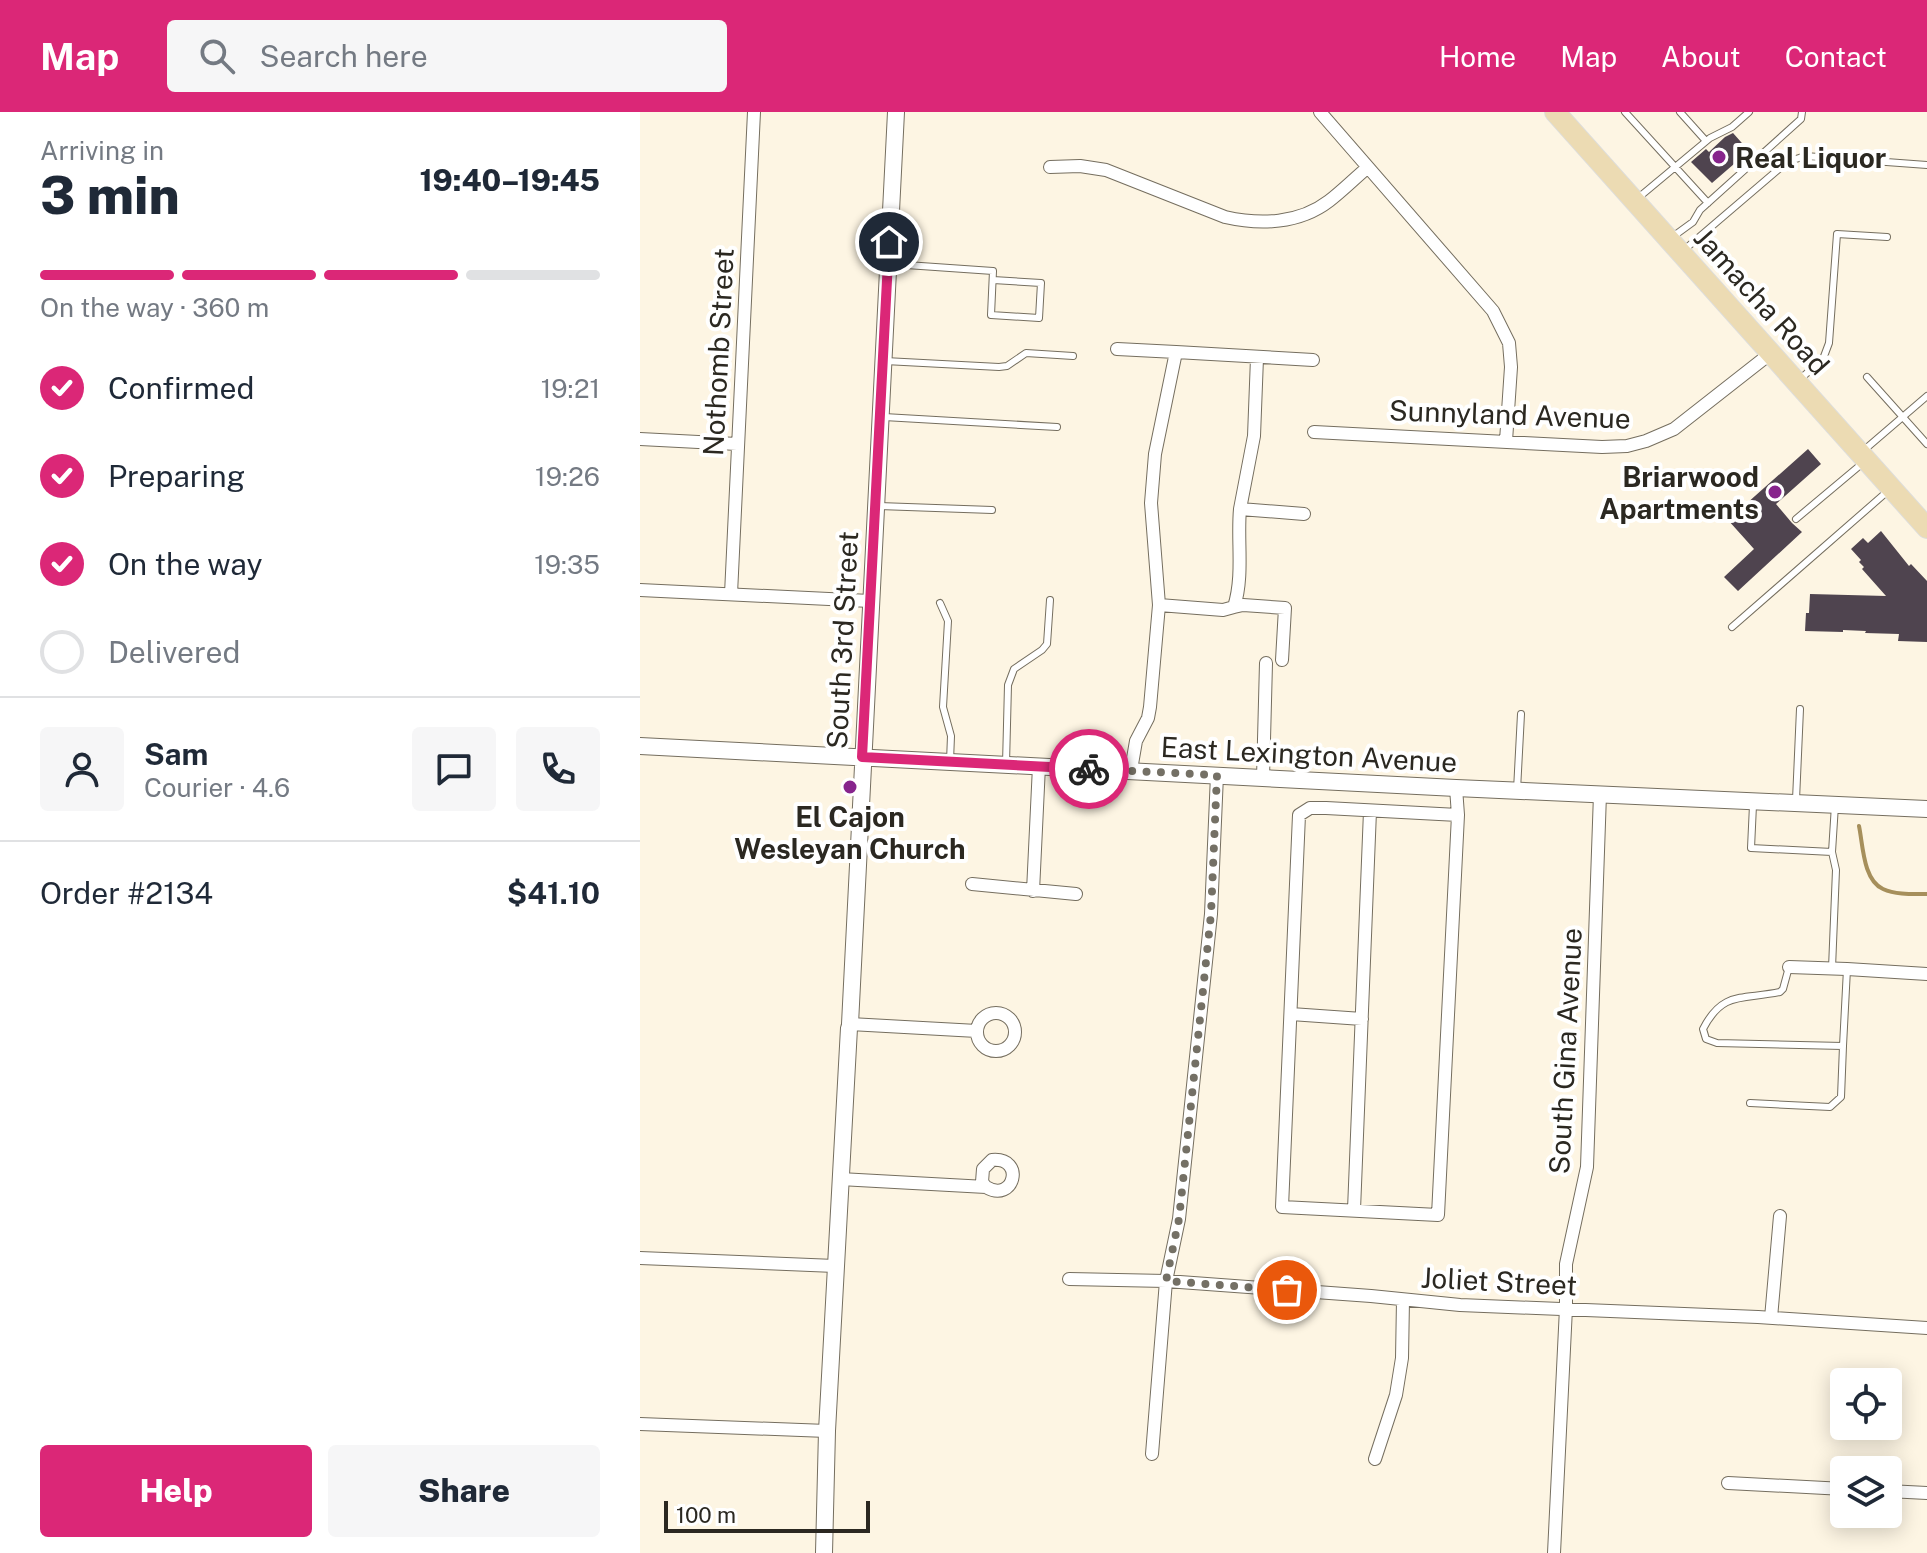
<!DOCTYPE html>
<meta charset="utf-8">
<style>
:root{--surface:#fff;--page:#f6f6f7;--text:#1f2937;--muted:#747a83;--line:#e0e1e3;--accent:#db2777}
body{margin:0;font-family:"Public Sans",sans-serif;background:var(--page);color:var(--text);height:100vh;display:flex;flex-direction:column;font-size:30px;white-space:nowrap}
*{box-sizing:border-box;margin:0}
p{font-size:26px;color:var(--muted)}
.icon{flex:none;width:44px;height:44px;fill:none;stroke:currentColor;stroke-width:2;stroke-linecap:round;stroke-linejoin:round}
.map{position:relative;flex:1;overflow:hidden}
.side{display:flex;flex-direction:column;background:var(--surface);width:640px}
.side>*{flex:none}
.controls{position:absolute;left:1190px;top:1256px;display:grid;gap:16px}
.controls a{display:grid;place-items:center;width:72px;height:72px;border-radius:8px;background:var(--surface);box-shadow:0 4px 20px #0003;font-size:40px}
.scale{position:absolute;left:24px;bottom:20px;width:206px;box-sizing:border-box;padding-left:8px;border:4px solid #2b2821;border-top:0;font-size:22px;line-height:28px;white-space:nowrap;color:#2b2821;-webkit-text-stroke:6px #fff;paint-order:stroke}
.pin{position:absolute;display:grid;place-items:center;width:68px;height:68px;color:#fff;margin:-34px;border:4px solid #fff;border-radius:50%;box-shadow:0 2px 8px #0007}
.courier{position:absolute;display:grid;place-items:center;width:80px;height:80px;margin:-40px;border:6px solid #db2777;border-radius:50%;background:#fff;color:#222;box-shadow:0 2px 10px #0007}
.summary em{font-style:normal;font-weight:800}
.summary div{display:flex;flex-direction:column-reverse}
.summary{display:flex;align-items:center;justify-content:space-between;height:136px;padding:0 40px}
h1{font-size:52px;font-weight:800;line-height:60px}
.bar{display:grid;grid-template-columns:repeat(4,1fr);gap:12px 8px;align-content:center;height:96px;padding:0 40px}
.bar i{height:10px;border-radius:6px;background:var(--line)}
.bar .selected{background:var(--accent)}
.bar p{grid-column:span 4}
.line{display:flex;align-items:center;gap:20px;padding:0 40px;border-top:2px solid var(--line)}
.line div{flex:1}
.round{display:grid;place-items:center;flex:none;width:84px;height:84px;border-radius:8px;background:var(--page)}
ol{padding:0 40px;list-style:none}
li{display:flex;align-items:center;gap:24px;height:88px}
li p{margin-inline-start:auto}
li .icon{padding:8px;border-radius:50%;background:var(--accent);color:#fff;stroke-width:4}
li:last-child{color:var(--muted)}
li i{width:44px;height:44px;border:4px solid var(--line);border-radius:50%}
.cta{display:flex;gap:16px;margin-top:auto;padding:16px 40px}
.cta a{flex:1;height:92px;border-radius:8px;background:var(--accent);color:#fff;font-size:32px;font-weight:800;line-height:92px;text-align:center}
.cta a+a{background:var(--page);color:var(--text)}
header{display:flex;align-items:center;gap:48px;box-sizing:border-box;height:112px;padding:0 40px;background:var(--accent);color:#fff}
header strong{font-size:38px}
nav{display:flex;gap:44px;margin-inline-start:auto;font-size:28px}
.search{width:560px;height:72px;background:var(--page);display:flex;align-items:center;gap:20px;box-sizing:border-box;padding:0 28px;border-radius:8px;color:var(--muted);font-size:30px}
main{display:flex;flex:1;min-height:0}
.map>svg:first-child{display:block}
</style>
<header>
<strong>Map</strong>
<div class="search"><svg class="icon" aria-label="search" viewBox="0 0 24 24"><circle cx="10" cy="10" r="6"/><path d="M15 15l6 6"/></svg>Search here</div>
<nav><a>Home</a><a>Map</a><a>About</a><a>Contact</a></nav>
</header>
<main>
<section class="side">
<div class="summary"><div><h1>3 min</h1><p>Arriving in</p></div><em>19:40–19:45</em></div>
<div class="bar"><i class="selected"></i><i class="selected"></i><i class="selected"></i><i></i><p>On the way · 360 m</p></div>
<ol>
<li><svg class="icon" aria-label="check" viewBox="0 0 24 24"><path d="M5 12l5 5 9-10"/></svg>Confirmed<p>19:21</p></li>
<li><svg class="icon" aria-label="check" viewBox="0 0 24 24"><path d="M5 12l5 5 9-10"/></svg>Preparing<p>19:26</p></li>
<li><svg class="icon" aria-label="check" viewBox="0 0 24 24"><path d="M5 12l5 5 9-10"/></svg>On the way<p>19:35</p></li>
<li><i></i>Delivered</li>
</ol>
<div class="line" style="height:144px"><a class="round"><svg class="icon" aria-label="person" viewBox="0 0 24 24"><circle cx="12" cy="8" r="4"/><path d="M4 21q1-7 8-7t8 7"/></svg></a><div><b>Sam</b><p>Courier · 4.6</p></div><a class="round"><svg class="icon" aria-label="chat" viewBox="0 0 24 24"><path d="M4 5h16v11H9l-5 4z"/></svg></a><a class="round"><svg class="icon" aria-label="phone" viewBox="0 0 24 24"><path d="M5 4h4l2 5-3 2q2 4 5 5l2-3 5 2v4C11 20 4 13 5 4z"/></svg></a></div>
<div class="line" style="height:104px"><div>Order #2134</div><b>$41.10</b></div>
<div class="cta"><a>Help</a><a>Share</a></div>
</section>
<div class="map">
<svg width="1287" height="1441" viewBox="0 0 1287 1441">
<rect width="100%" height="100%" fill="#fdf5e3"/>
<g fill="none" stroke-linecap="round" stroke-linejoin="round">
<path stroke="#a68f5b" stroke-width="4" d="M1219 714C1223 733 1223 768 1243 777 1256 783 1273 782 1287 782"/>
</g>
<path fill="#4f444f" d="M1093 21 1109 39 1072 71 1051 50 1066 37 1069 40 1085 25Z
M1168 337 1181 352 1136 392 1152 411 1162 420 1098 479 1084 465 1114 437 1088 408Z
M1241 419 1269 454 1271 452 1287 469V530L1258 529 1259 522 1225 521 1226 519 1203 518V520L1165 519 1166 501H1169L1170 482 1246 484 1222 457 1224 455 1219 450 1221 448 1211 437 1223 426 1228 431Z"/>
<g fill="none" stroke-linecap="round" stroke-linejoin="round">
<defs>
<path id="service" d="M985 0 1068 91
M1040 0 1066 29
M998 86 1070 26 1092 15 1109 0
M1031 126 1053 110 1060 98 1161 7 1162 0
M1044 138 1147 50 1165 44 1287 53
M252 152 353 159 351 203 399 206 401 171 353 168
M245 249 359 255 367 254 386 241 433 244
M1227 265 1287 332
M1159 268 1183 247 1189 231 1197 122 1247 125
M244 305 417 315
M1223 339 1287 284
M239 394 352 398
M1156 407 1224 350
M300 491 308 509 303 595 311 624 310 649
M1092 515 1249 378
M366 652 368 573 374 557 402 538 407 532 410 488
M877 678 881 602
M1156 688 1160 597
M1113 693 1111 736 1192 740 1195 693
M1192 856 1196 758 1192 740
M1203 934 1207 857
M1110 991 1190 995 1201 985 1203 934 1077 931 1066 927 1063 917C1083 878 1103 888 1140 880L1143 877 1149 855"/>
<path id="minor" d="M680 0 853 199 869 231 871 255 866 329
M410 55 440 54 466 58 585 105C620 113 659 112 689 89 702 79 714 67 727 56
M477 237 536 240
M617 246 614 324 600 397 664 402
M674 320 962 335 987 334 1006 329 1034 317 1131 241
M0 327 97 332
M0 478 230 489
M91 482 114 0
M519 493 583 498 594 495C604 463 597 429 600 397
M594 495 603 493 645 496 642 548
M491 658 496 629 508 606 510 595 519 493 511 391 515 342 536 240 673 248
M623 666 626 551
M816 676 818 703 798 1103 642 1095 659 703 670 696H686L818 703
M332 772 436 782
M393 779 399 654
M1149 855 1207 857 1287 862
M337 920a19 19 0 1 1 38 0a19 19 0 1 1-38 0Z
M651 902 722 907
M209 916 210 912 337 919
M200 1067 346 1075C374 1092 386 1045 352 1048L343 1057 342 1070 346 1075
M714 1098 730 699
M0 1146 195 1154
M429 1167 526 1169 731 1184 820 1193 1118 1205 1287 1216
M1131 1206 1140 1104
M0 1312 187 1319
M512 1342 526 1169 539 1107 571 802 577 663
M735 1347 756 1283 762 1246 763 1188
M1088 1371 1204 1377
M1248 1379 1287 1381
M914 1441 926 1196V1152L947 1055 960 682"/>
<path id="tertiary" d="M0 634 816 676 1287 697
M210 912 256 0
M184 1441 187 1319 209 916"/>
<path id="primary" d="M915 0 1287 416"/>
</defs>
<use href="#service" stroke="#756e5f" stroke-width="8"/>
<use href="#minor" stroke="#756e5f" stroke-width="14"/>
<use href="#tertiary" stroke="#756e5f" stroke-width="18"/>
<use href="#primary" stroke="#dddddb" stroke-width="22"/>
<use href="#service" stroke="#fff" stroke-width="6"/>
<use href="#minor" stroke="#fff" stroke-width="12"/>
<use href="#tertiary" stroke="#fff" stroke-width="16"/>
<use href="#primary" stroke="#ecdbb3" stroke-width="20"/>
</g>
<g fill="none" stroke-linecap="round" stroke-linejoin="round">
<path stroke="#747065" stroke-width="8" stroke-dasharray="0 14.4" d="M449 657 577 663 571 802 539 1107 526 1169 647 1178"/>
<path stroke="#db2777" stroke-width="10" d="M249 130 222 645 449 657"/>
</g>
<g fill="#87248c" stroke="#fff" stroke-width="3">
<circle cx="1079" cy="45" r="8"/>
<circle cx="1135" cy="380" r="8"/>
<circle cx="210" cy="675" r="8"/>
</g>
<g text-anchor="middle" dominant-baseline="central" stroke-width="8" stroke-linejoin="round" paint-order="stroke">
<g font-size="28" font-weight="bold" fill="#2b2821" stroke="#fff" text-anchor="start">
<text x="1095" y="45">Real Liquor</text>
<text x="1119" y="364" text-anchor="end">Briarwood<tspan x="1119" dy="32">Apartments</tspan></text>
<text x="210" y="704" text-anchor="middle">El Cajon<tspan x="210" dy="32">Wesleyan Church</tspan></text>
</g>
<g font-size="28" fill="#2b2821" stroke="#fff">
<text transform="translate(1122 189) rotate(48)">Jamacha Road</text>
<text transform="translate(78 240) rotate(-87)">Nothomb Street</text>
<text transform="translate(870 302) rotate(2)">Sunnyland Avenue</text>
<text transform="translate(202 528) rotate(-87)">South 3rd Street</text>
<text transform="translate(669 642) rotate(3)">East Lexington Avenue</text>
<text transform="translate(925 939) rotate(-87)">South Gina Avenue</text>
<text transform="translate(859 1169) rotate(3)">Joliet Street</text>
</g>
</g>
</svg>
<div class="controls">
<a><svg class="icon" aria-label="locate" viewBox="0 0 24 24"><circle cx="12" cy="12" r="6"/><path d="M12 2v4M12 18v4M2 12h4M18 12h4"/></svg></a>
<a><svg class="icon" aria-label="layers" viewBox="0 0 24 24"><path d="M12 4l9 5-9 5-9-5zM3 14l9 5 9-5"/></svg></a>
</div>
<div class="scale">100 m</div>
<div class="pin" style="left:647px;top:1178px;background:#ea580c"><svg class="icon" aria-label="bag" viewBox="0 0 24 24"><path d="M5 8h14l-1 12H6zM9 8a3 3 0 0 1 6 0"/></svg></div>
<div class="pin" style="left:249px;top:130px;background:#1f2937"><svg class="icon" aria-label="home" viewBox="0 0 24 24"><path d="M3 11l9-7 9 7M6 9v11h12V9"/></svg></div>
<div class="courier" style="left:449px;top:657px"><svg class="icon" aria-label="bike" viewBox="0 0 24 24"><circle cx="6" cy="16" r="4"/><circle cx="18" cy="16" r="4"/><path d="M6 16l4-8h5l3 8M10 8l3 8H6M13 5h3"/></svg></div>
</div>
</main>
